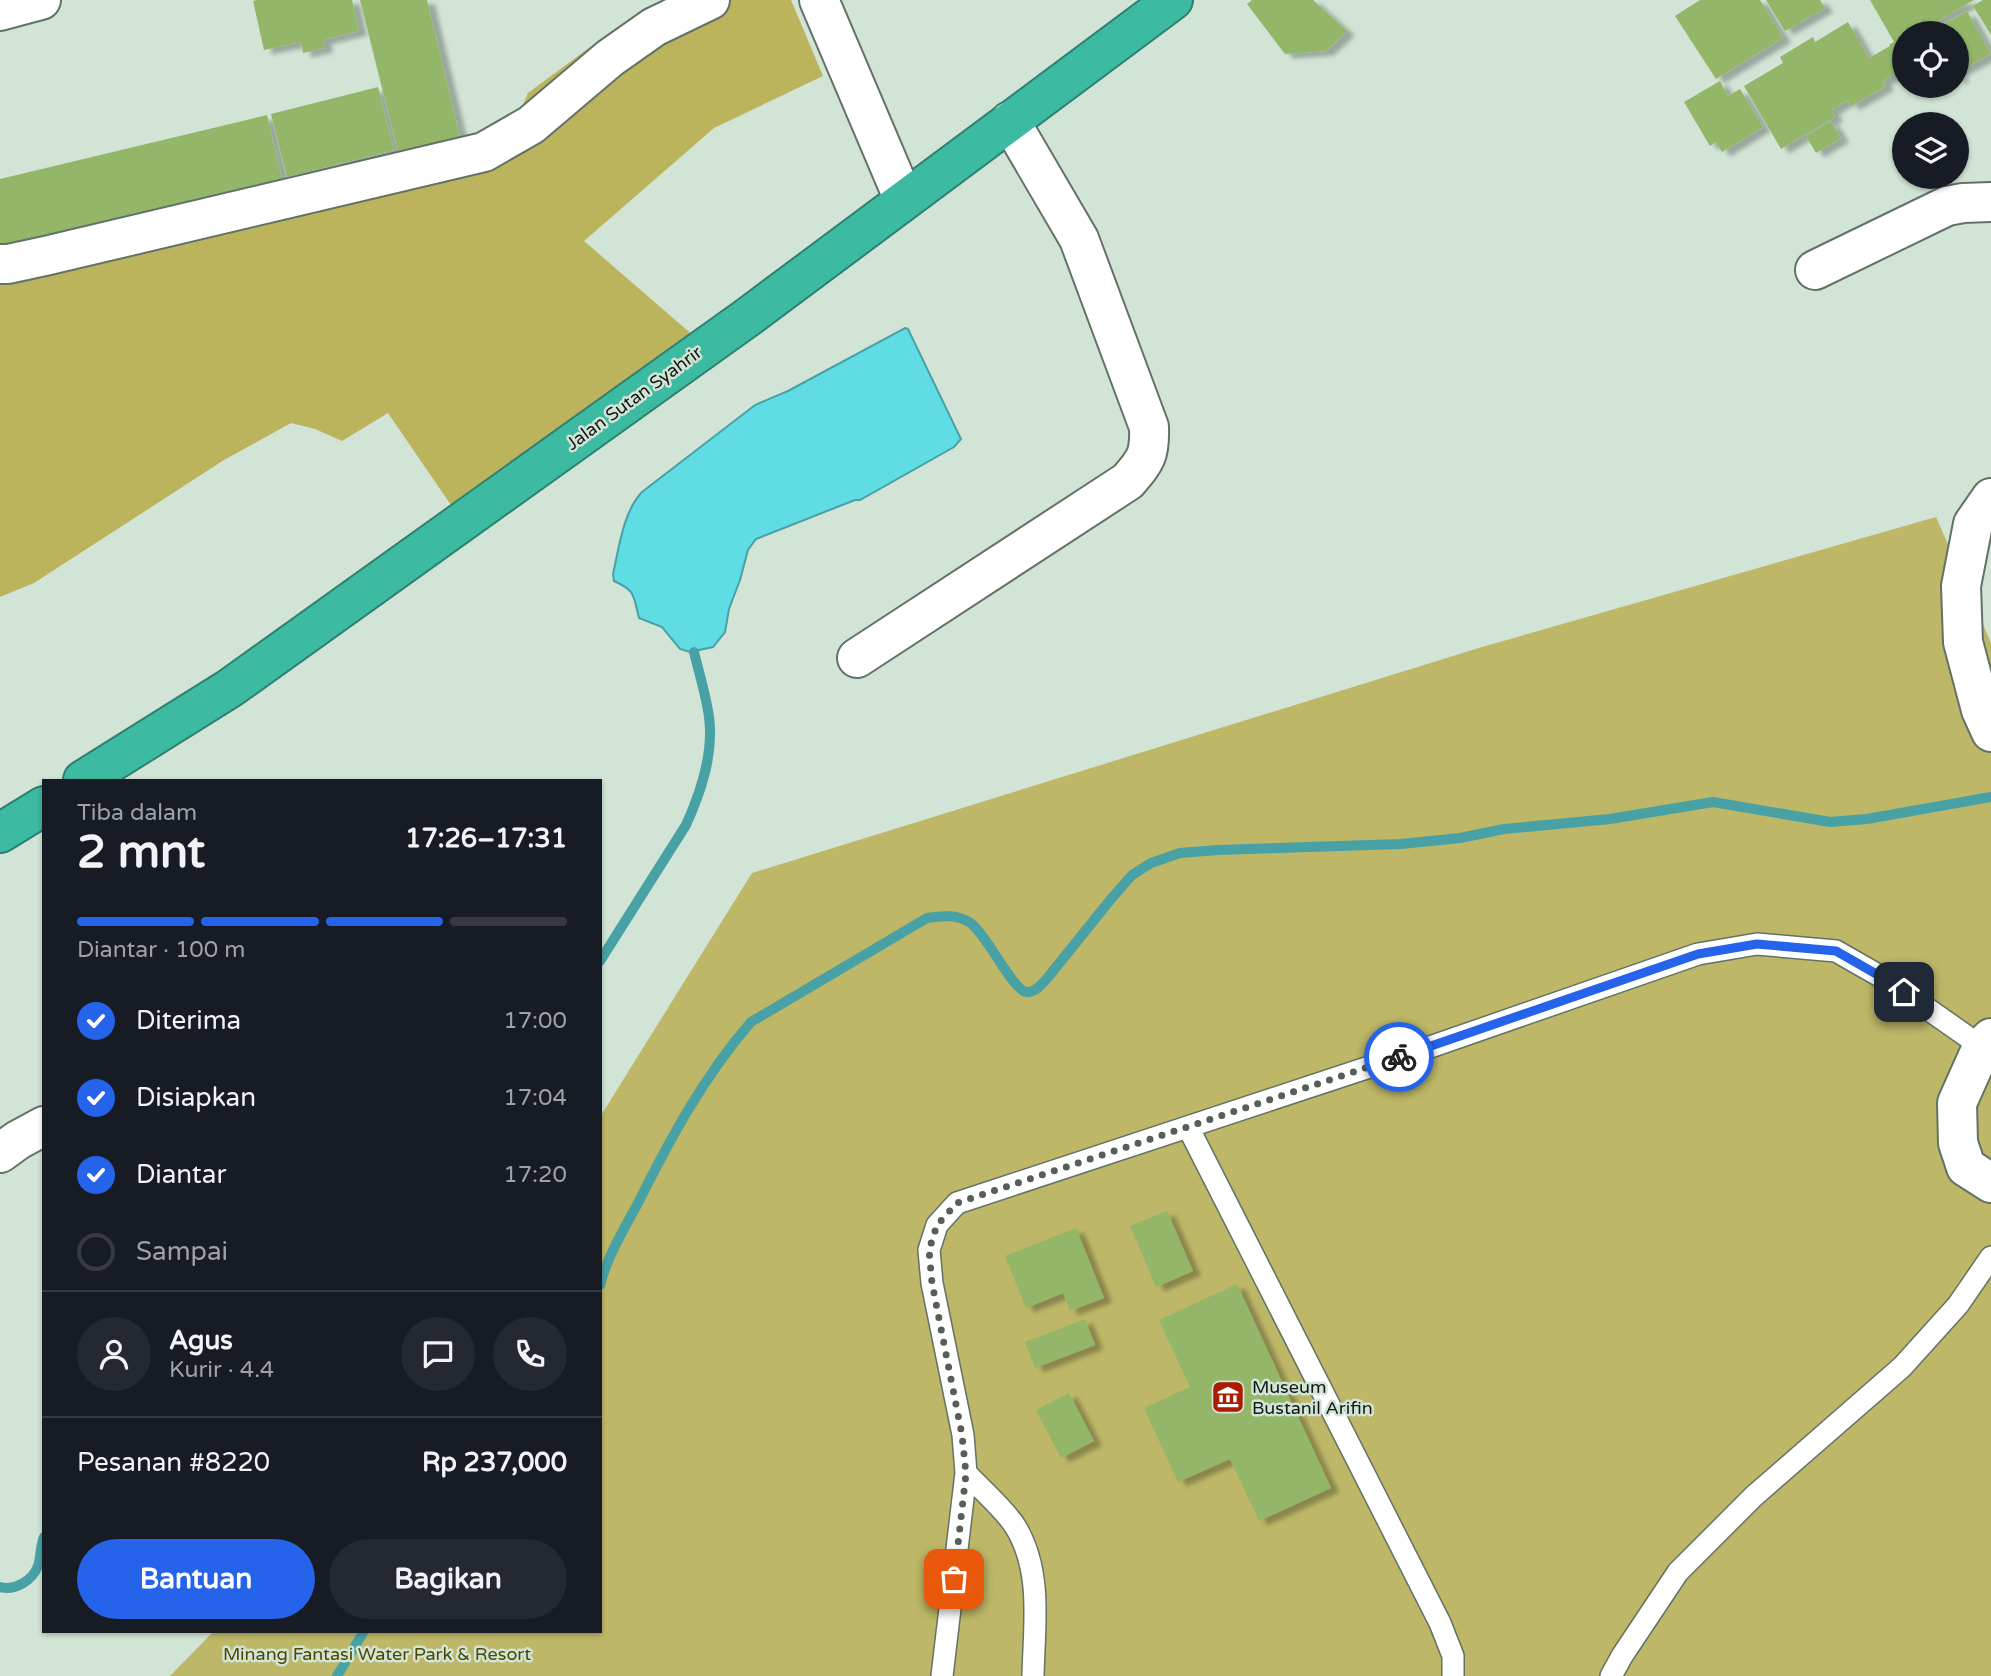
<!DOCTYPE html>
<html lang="id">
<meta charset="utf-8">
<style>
:root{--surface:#171b24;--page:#242831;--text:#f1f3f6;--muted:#9ea1a6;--line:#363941;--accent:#2563eb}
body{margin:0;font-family:"Varela Round",sans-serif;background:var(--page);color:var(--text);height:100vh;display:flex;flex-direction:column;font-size:26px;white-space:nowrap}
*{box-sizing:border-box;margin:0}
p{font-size:23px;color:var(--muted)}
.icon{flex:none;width:38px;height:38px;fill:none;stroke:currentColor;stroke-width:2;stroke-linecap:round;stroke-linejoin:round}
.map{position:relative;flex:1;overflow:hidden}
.panel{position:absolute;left:42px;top:779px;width:560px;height:854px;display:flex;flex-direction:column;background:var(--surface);border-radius:0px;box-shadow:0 2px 5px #0004}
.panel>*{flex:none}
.tools{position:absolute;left:1892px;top:21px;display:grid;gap:14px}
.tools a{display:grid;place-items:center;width:77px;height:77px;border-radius:50%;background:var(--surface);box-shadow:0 2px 5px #0004;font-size:35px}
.pin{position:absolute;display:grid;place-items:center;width:60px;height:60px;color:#fff;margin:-30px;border-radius:14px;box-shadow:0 4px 10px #0006}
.courier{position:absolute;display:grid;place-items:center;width:70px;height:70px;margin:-35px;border:5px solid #2563eb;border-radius:50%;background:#fff;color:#222;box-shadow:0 2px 9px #0007}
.overview em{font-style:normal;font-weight:700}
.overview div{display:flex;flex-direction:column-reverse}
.overview{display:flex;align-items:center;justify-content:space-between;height:119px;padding:0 35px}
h1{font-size:46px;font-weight:700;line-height:52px}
.bar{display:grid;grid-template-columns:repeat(4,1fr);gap:10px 7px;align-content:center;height:84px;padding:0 35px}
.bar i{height:9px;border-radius:5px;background:var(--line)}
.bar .selected{background:var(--accent)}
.bar p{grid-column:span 4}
.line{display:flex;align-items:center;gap:18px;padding:0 35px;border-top:2px solid var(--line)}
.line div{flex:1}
.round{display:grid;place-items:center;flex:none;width:74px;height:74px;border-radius:37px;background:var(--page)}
ol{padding:0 35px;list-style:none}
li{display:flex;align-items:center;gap:21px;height:77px}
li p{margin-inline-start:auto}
li .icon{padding:7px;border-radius:50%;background:var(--accent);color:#fff;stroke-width:4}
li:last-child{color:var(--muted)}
li i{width:38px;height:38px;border:4px solid var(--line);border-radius:50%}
.primary-button{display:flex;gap:14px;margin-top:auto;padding:14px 35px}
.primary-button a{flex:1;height:80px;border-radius:42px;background:var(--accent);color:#fff;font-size:28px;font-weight:700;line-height:80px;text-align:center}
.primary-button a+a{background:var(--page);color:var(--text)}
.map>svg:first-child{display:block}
</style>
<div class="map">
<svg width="1991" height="1676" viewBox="0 0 1991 1676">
<defs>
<filter id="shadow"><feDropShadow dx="8" dy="4.5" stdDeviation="2" flood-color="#0004"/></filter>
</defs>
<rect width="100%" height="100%" fill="#d1e4d5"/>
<path fill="#bdb767" d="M1936 517 1991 643V1676H170L214 1631H600V1117L752 873 1482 647Z"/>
<path fill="#bcb45d" d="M687 0H791L823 76 714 128 584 241 695 337 453 508 388 413 342 441 315 429 291 423 224 460 34 583 0 597V256L454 149 518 116 528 93 605 36Z"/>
<path fill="#5fdce4" stroke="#48a1a5" stroke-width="2" d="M905 328 908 329 961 439 954 447 860 500H855L756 539 748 550 740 580 729 609 725 632 713 647 690 652 680 649 662 627 639 618C633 595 636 591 614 581L613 574C619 548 623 512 642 492L755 405 788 391Z"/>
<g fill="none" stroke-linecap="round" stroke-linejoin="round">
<path stroke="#48a1a5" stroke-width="10" d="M600 961 686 825C701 792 714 754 709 717 706 695 699 673 694 652
M600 1285C607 1257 624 1229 638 1203 670 1139 704 1076 751 1022L927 918C941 916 957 914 969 922 986 932 1013 992 1027 992 1034 993 1040 986 1045 981L1111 899 1132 875 1151 863 1180 853 1218 850 1401 844 1460 838 1504 829 1610 819 1713 802 1830 822 1867 819 1991 797
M0 1587C15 1591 32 1581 38 1566 41 1557 40 1546 44 1537
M337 1676 364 1631"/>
</g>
<path fill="#93b669" filter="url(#shadow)" d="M257 0H352L359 31 323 40 325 48 303 53 301 42 264 50 253 1Z
M360 0H427L460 137 398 152Z
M1252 0H1313L1347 31 1326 51 1285 54 1247 4Z
M1700 0H1760L1783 38 1716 79 1675 16Z
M1766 0H1820L1825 8 1785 31Z
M1870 0H1974L1917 33H1904L1901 37 1904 41V78L1900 80 1896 73 1883 81 1886 86 1851 106 1848 100 1831 110 1835 117 1781 149 1744 86 1783 63 1780 57 1813 37 1815 42 1848 22 1869 58 1890 46 1889 45 1894 42Z
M1983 0H1991V35L1973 6Z
M1967 11 1991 54 1958 72 1961 78 1956 80V33H1929Z
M1720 81 1728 96 1740 89 1763 127 1722 152 1716 142 1710 146 1684 102Z
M378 87 394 150 287 177 271 114Z
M267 115 282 180 0 247V179Z
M1831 121 1841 138 1816 153 1806 136Z
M1167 1211 1193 1271 1156 1287 1130 1226Z
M1076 1228 1104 1298 1070 1311 1063 1293 1026 1308 1005 1256Z
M1237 1284 1331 1488 1259 1521 1230 1459 1178 1482 1144 1408 1190 1387 1159 1320Z
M1085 1319 1095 1345 1035 1368 1025 1342Z
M1069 1393 1094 1441 1061 1458 1036 1410Z"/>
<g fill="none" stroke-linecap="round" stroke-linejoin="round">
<defs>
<path id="lane" d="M1188 1127 1440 1623 1453 1656V1676
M966 1473C980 1488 1005 1510 1015 1526 1043 1571 1034 1626 1033 1676
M942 1676 966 1473 963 1435 932 1283 929 1250 937 1225 957 1203 1433 1046 1698 954 1757 944 1836 951 1885 979 1982 1047
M1611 1676 1622 1656 1678 1572 1754 1496 1902 1367 1958 1305 1991 1257"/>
<path id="street" d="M819 0 904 200
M0 11 41 0
M0 264H8L45 256 484 152 531 125 610 58 654 27 710 0
M1815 270 1947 206 1963 203 1991 202
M1991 498 1973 524 1961 586 1963 642 1981 710 1991 732
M857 658 1128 481C1146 460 1150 455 1149 427L1079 239 1010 121
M1991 1038 1982 1047 1957 1103 1958 1143 1966 1167 1991 1183
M0 1153 18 1140 44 1126"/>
<path id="highway" d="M83 780 230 688 748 317 1173 0
M0 833 44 806"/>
</defs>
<use href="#lane" stroke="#627366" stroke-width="24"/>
<use href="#street" stroke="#627366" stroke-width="42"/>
<use href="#highway" stroke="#2e8170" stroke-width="42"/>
<use href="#lane" stroke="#fff" stroke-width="21"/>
<use href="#street" stroke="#fff" stroke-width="38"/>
<use href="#highway" stroke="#3dbaa2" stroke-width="38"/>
</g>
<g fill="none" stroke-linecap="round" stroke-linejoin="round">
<path stroke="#545f57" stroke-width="7" stroke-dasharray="0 12.6" d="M954 1579 966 1474 962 1435 932 1283 929 1250 937 1225 957 1203 1399 1057"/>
<path stroke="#2563eb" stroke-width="9" d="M1399 1057 1698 954 1757 944 1836 951 1885 979 1904 992"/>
</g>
<defs>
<symbol id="museum-square" viewBox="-11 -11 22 22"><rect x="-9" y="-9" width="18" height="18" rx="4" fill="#aa1b02" stroke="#d1e4d5"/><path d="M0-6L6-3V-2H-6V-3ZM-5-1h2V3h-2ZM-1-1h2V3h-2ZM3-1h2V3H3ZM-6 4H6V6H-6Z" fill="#fff"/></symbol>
</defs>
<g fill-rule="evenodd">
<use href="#museum-square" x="1209" y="1378" width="38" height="38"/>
</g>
<g text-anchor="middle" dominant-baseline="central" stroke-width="5" stroke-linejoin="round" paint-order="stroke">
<g font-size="18" fill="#111813" stroke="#d1e4d5">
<text transform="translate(634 398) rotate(-36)">Jalan Sutan Syahrir</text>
</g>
<g font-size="18" fill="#111813" stroke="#d1e4d5" text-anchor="start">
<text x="1252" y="1387">Museum<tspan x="1252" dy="21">Bustanil Arifin</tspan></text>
</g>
<g font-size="18" fill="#4d4700" stroke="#d1e4d5">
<text x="377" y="1654">Minang Fantasi Water Park &amp; Resort</text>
</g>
</g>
</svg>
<div class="tools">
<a><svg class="icon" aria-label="locate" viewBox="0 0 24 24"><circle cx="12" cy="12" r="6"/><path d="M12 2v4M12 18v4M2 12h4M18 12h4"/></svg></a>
<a><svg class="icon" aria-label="layers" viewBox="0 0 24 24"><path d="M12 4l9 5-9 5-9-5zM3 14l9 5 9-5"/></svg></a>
</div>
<div class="pin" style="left:954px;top:1579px;background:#ea580c"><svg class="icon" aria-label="bag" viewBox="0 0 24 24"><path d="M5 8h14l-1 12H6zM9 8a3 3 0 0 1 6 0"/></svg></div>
<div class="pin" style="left:1904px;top:992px;background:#1f2937"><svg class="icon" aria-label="home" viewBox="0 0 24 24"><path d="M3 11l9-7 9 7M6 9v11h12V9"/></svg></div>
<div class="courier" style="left:1399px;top:1057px"><svg class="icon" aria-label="bike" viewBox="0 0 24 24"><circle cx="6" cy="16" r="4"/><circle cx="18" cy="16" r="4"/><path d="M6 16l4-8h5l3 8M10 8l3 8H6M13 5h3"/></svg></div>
<section class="panel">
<div class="overview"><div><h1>2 mnt</h1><p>Tiba dalam</p></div><em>17:26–17:31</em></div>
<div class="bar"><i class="selected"></i><i class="selected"></i><i class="selected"></i><i></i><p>Diantar · 100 m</p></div>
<ol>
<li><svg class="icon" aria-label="check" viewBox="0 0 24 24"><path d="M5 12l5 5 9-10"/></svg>Diterima<p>17:00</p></li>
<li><svg class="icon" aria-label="check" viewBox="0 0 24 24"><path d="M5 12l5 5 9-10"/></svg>Disiapkan<p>17:04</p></li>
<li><svg class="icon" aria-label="check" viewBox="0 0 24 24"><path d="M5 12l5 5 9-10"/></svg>Diantar<p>17:20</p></li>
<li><i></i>Sampai</li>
</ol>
<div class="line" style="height:126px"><a class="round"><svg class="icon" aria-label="person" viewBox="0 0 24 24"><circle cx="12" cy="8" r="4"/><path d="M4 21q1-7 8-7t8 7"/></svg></a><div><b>Agus</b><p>Kurir · 4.4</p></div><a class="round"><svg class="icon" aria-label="chat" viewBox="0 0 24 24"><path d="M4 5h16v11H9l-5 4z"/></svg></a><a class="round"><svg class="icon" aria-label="phone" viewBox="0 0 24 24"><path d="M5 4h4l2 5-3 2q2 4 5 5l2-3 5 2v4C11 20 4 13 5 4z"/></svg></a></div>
<div class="line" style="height:91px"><div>Pesanan #8220</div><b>Rp 237,000</b></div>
<div class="primary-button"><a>Bantuan</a><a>Bagikan</a></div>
</section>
</div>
